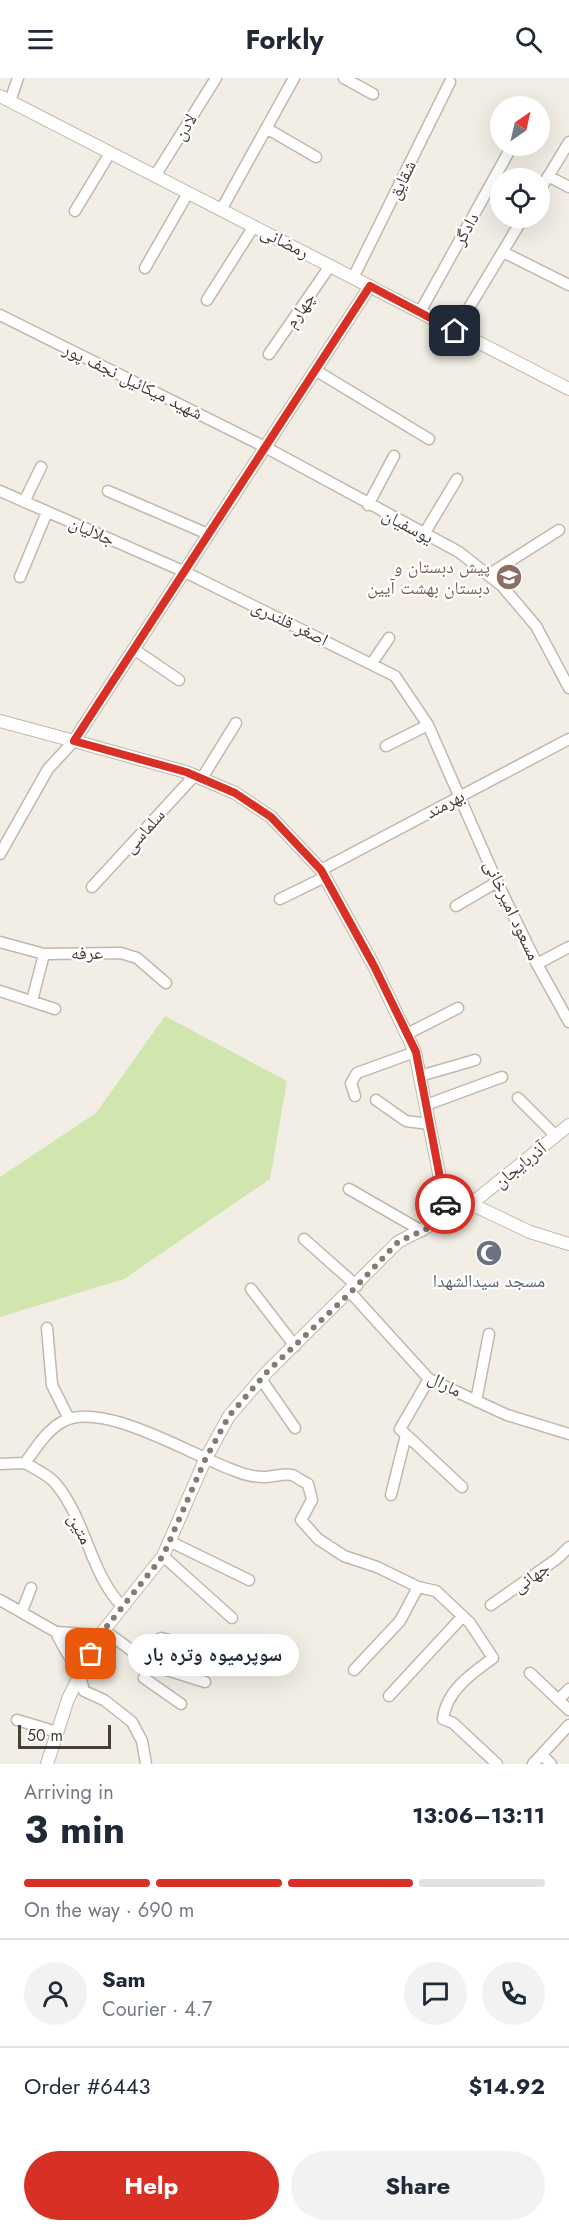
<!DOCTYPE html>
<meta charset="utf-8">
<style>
:root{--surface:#fff;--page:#f2f2f3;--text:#1f2937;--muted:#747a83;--line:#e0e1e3;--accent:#d93025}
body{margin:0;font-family:Jost,"Noto Naskh Arabic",sans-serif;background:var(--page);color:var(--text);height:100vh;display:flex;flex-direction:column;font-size:22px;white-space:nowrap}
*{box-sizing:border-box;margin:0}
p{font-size:20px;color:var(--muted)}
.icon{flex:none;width:33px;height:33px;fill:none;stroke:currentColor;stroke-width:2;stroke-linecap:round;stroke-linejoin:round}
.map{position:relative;height:1686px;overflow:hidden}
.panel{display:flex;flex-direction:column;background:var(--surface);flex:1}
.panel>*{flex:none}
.needle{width:39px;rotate:34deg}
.controls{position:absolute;left:490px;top:18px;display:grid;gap:12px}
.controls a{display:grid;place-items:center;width:60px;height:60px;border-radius:50%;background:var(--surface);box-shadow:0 6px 24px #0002;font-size:30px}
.scale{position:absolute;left:18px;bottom:15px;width:93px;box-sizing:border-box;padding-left:6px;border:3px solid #453e35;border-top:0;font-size:16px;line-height:21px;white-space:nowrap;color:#453e35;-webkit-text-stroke:4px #fff;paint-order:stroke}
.pin{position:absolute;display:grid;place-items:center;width:51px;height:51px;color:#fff;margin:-26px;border-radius:12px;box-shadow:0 3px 9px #0006}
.courier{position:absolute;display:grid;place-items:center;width:60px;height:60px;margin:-30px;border:4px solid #d93025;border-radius:50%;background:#fff;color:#222;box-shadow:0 2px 8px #0007}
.bubble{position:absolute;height:42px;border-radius:21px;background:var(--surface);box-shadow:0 6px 24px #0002;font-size:20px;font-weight:700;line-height:42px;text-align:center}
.head em{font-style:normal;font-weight:700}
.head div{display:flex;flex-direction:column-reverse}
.head{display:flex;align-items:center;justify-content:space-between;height:102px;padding:0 24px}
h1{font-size:39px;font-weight:700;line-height:45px}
.bar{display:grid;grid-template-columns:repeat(4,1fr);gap:9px 6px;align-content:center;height:72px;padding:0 24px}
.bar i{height:8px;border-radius:4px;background:var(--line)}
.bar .on{background:var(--accent)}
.bar p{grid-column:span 4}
.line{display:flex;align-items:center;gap:15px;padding:0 24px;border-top:2px solid var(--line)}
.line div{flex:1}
.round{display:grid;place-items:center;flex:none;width:63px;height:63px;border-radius:32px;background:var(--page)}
.cta{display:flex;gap:12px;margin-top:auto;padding:12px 24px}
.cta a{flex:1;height:69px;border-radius:36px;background:var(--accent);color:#fff;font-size:24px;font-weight:700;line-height:69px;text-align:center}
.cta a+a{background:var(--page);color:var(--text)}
header{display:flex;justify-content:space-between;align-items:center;height:78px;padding:0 24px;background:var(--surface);font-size:27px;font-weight:700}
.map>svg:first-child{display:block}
</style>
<header><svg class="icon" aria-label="menu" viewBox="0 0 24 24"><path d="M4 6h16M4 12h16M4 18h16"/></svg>Forkly<svg class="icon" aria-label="search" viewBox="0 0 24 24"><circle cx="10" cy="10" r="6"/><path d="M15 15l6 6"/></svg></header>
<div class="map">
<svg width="569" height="1686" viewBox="0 0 569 1686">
<rect width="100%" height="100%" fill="#f2eee6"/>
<path fill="#d1e6af" d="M165 938 287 1003 270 1101 124 1201 0 1239V1099L96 1035Z"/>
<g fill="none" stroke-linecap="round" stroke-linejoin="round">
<defs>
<path id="minor" d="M344 0 373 16
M10 23 18 0
M266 50 316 79
M155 98 216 0
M548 98 569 109
M540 112 569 64
M221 132 294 0
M75 133 110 75
M503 174 569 207
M145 190 188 115
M353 200 450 4
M207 222 254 148
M420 234 512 68
M0 237 265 369 459 474 502 508 536 548 569 610
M455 253 523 140
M269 276 330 188
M315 292 429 361
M0 413 183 493 395 598 428 647 497 804 537 886 569 944
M108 413 208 456
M24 424 41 389
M368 427 394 378
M424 456 457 401
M488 497 559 452
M20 499 47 434
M135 572 179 602
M372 585 389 560
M386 668 428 647
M202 700 236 645
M0 776 48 691 74 663
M321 792 569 661
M92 809 195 697
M280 821 325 799
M456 828 497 804
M0 864 44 876 121 875 137 880 166 905
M537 886 569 869
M0 913 55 931
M32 923 44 876
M407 956 458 930
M420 998 475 982
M355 1018 351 1005 357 995 415 974
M518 1020 556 1058
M376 1022 406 1043 429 1046
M426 1027 502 999
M349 1111 422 1153
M304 1161 357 1208
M251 1211 295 1268
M350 1214 429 1301 507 1337 569 1356
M47 1250 52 1307 69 1341
M261 1301 295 1350
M429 1301 400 1351 462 1409
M476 1323 489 1256
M25 1385C35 1391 49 1397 56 1406 86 1442 90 1495 122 1528
M0 1386 25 1385C36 1370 46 1353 62 1344 101 1321 193 1378 233 1392 242 1396 255 1399 264 1399 273 1399 284 1395 292 1397 297 1399 303 1404 308 1406L312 1422 301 1442 318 1461 344 1478 377 1489 418 1509 436 1513 470 1545 493 1580C472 1595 446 1613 443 1641L453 1645 497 1686
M391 1417 406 1357
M169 1463 249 1502
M163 1478 232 1540
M0 1522 56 1554
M491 1527 558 1480 569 1469
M22 1533 31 1510
M104 1552 151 1587 205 1604
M56 1554C65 1575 80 1591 84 1613L104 1622 132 1644 142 1663 146 1686
M56 1554 100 1557
M133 1574 161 1560 195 1568
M151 1587 144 1600 181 1626
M354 1592 400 1543 418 1509
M530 1595 569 1632
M389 1618 463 1538
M558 1622 569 1611
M17 1642 57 1654
M542 1677 551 1686
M533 1686 569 1647"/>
<path id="tertiary" d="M0 18 569 311
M0 643 74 663 370 208
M74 663 186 694 235 715 271 739 321 792 374 888 415 974 448 1141
M471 1126 530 1154 569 1166
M47 1686 68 1621 100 1557 163 1478 205 1382 229 1338 267 1294 398 1164 471 1126 569 1047"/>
</defs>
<use href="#minor" stroke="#c1b8ab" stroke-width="13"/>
<use href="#tertiary" stroke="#c1b8ab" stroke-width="14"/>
<use href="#minor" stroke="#fff" stroke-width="10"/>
<use href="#tertiary" stroke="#fff" stroke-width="12"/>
</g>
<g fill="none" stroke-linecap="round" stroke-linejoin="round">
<path stroke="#827c73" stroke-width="6" stroke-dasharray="0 10.8" d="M91 1576 100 1557 163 1478 205 1382 229 1338 267 1294 351 1214 398 1164 448 1141 445 1126"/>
<path stroke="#d93025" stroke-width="8" d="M445 1126 416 974 374 888 321 792 271 739 235 715 186 694 74 663 370 208 455 253"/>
</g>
<defs>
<symbol id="school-disc" viewBox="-11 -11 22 22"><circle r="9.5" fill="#8d6e63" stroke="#fff"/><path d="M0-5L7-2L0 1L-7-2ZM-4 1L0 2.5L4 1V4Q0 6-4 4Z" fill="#fff"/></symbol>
<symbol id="mosque-disc" viewBox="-11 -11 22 22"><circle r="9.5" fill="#6b7280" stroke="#fff"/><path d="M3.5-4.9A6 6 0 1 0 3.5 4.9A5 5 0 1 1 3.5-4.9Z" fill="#fff"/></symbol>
</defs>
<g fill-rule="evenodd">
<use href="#school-disc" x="494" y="484" width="30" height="30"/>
<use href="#mosque-disc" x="474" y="1160" width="30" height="30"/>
</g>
<g text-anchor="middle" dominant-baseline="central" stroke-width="4.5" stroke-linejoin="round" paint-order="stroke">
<g font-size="18" fill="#453e35" stroke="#fff">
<text transform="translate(185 49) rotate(-58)">لادن</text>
<text transform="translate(402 102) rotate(-64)">شقایق</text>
<text transform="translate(466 151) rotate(-61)">دادگر</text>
<text transform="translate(285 164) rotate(27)">رمضانی</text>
<text transform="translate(300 232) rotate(-55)">چهارم</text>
<text transform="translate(133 303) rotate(26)">شهید میکائیل نجف پور</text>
<text transform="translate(408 448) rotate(28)">یوسفیان</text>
<text transform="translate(92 453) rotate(24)">جلالیان</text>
<text transform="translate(290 545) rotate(26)">اصغر قلندری</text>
<text transform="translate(445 726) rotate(-28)">بهرمند</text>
<text transform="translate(144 753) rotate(-48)">سلماسی</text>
<text transform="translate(512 832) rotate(65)">مسعود امیرخانی</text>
<text transform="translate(87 875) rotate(-1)">عرفه</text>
<text transform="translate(520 1087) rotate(-39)">آذربایجان</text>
<text transform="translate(445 1306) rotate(28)">مارال</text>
<text transform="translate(80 1451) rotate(63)">متین</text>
<text transform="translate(531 1499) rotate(-35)">جهانی</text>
</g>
<g font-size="18" fill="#785e54" stroke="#fff" text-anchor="end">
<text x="490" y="489">پیش دبستان و<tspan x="490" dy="21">دبستان بهشت آیین</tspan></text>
</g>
<g font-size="18" fill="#5b616d" stroke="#fff">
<text x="489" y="1203">مسجد سیدالشهدا</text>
</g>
</g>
</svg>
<div class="controls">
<a><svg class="needle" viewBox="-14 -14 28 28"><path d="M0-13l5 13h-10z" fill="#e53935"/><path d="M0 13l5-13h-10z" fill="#747a83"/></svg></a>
<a><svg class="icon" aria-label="locate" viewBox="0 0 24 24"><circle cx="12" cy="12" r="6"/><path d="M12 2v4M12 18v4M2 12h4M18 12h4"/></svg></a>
</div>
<div class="scale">50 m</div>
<div class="pin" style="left:91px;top:1576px;background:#ea580c"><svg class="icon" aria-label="bag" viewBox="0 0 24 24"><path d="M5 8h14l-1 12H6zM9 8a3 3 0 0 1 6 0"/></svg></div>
<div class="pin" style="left:455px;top:253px;background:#1f2937"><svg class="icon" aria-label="home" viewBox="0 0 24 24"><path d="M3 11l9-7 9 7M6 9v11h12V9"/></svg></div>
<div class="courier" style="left:445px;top:1126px"><svg class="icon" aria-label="car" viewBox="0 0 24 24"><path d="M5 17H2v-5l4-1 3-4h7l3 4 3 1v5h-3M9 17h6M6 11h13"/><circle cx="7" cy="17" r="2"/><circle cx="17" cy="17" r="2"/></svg></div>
<div class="bubble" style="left:128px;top:1556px;width:171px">سوپرمیوه وتره بار</div>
</div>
<section class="panel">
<div class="head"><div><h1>3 min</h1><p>Arriving in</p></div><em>13:06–13:11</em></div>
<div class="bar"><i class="on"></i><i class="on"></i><i class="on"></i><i></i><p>On the way · 690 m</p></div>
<div class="line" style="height:108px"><a class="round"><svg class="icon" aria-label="person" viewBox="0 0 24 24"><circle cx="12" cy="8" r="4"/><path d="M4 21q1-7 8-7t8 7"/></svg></a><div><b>Sam</b><p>Courier · 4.7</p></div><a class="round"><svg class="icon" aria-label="chat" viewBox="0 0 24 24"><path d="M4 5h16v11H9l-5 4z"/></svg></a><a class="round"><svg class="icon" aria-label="phone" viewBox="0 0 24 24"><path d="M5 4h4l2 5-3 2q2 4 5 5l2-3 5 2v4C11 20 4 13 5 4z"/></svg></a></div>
<div class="line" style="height:78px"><div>Order #6443</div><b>$14.92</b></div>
<div class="cta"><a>Help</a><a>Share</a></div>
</section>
